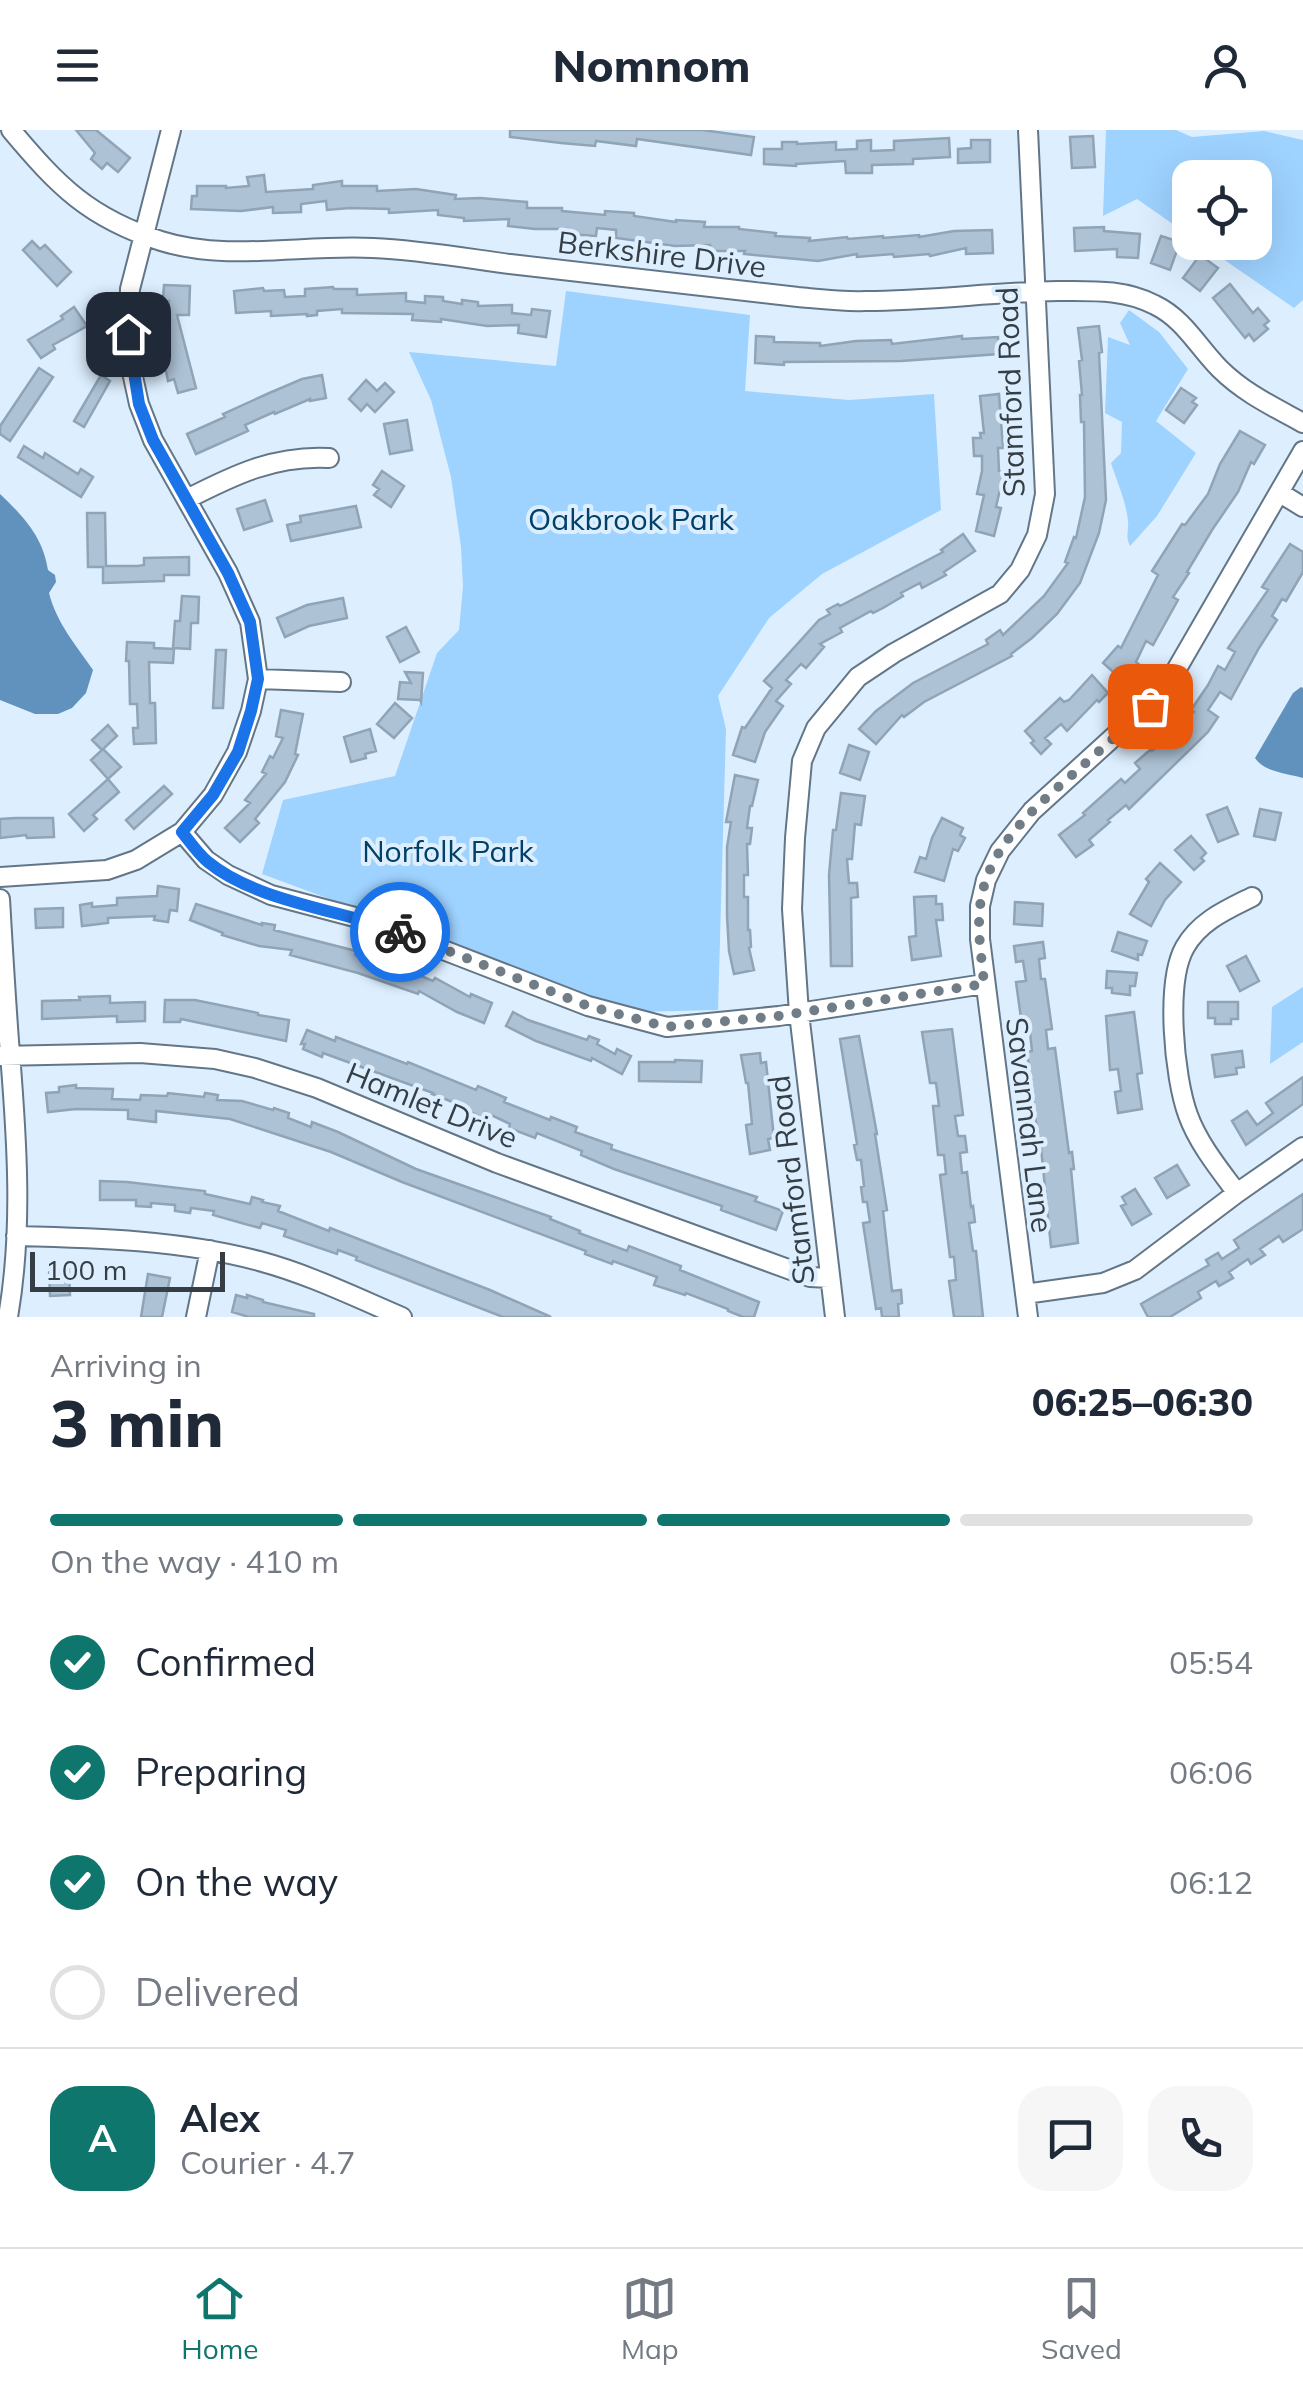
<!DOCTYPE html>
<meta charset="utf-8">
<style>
:root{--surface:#fff;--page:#f6f6f7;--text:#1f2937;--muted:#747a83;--line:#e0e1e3;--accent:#0f766e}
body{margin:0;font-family:Mulish,sans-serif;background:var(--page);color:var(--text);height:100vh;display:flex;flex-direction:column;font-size:38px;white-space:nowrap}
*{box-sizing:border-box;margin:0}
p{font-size:32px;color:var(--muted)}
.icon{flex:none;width:55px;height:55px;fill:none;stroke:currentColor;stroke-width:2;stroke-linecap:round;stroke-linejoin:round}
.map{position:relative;height:1187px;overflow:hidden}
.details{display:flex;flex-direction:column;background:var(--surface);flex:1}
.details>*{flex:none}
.fabs{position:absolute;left:1172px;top:30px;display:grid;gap:20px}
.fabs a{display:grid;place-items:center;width:100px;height:100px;border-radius:20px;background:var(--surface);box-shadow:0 10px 40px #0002;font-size:50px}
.scale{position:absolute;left:30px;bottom:25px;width:195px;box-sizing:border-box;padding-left:10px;border:5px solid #353e45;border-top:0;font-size:28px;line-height:35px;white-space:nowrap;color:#353e45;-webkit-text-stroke:8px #ddefff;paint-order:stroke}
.pin{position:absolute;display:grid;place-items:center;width:85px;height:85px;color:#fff;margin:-42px;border-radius:20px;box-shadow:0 5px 15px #0006}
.courier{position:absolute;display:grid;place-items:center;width:100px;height:100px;margin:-50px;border:8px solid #1a73e8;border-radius:50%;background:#fff;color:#222;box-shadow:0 2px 12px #0007}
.summary em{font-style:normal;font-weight:800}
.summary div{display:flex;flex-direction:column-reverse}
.summary{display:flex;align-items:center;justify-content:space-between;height:170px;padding:0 50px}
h1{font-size:65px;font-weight:800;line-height:75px}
.bar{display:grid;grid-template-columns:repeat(4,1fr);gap:15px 10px;align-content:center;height:120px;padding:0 50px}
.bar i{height:12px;border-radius:8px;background:var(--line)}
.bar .on{background:var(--accent)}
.bar p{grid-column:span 4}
.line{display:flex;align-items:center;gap:25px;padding:0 50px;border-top:2px solid var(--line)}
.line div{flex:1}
.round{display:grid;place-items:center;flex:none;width:105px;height:105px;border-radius:30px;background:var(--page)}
ol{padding:0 50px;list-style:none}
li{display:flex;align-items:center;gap:30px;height:110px}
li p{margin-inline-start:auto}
li .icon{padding:10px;border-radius:50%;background:var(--accent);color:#fff;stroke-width:4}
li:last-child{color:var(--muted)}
li i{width:55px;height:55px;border:5px solid var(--line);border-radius:50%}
header{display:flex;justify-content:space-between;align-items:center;height:130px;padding:0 50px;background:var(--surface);font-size:45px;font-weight:800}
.dock{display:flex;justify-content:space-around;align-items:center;height:140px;border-top:2px solid var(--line);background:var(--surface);font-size:28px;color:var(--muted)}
.dock a{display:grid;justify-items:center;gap:5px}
.dock .on{color:var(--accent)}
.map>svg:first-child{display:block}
</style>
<header><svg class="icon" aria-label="menu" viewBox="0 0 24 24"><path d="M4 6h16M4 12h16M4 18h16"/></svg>Nomnom<svg class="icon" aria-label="person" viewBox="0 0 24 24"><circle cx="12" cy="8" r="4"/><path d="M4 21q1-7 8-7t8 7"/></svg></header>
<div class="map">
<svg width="1303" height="1187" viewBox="0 0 1303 1187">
<rect width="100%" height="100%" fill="#ddefff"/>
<path fill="#9ed2ff" d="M1106 0H1176L1192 7 1264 1 1303 10V170L1294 178 1200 113 1255 112V48H1190V106L1137 69 1103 86Z
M566 161 750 185 745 261 849 270 934 264 941 380 822 444 769 488 718 566 726 599 718 880 635 882 262 744 283 670 395 646 437 523 459 500 463 457 461 417 451 347 431 270 409 222 556 236Z
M1129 180 1159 202 1188 239 1156 291 1196 323 1157 386 1130 416C1125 406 1129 401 1128 391 1126 371 1117 352 1111 333L1121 323 1122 292 1105 283 1108 207 1130 215 1120 193Z
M1303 857V912L1270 934 1272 877Z"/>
<path fill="#6192bd" d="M0 364C24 387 43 407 48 440L55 445 56 452 49 463C57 494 76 515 93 540L86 563 72 578 58 584H35L0 570Z
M1301 557 1303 558V648C1288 644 1264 642 1255 628L1293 563Z"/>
<path fill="#adc2d5" stroke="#8fa4b7" stroke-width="2.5" d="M76 0H96L130 28 118 42 107 33 102 39 91 29 95 23Z
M510 0H702L754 7 751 25 637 9 636 16 596 11 595 16 561 13 510 7Z
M1093 6 1095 37 1072 38 1070 7Z
M949 8 950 27 913 29V34L872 35V43H846L845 31 796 34V36L764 34V19H782V12H797V14L836 12V20L857 19V11L871 10V21L894 20V11Z
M971 10H990V32L958 33V19L971 18Z
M264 45 266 62 313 59V55L342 51V56H377V61L416 59 456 65 455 69 480 68 527 72V78H562V81L605 85V81L634 83V86L676 92V90L705 92 704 97H739V99L776 103 775 106 810 108 809 111 847 107 848 109 883 106V108L919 105V107L954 101 992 100 993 123 966 124V118L930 126 929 124 894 127 893 124 857 127V124L818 131 744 124 745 121H710V115L675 116 616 108V100L597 98 596 106 567 104 568 99H535L508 96 509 89 464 91V88L438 85V80L389 83V79L350 78 327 80 326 71 301 74V82L273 83V77L241 81 191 79 192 66H197V56H226V58L249 56 247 47Z
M1104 97V101L1140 104 1138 128 1117 127V119L1075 121 1074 98Z
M1161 106 1180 112 1170 140 1151 133Z
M32 111 40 119 45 115 71 142 57 156 23 120Z
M1200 125 1218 138 1200 161 1183 148Z
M1230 154 1253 183 1258 178 1269 191 1264 195 1268 199 1254 211 1249 204 1245 208 1213 168Z
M164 155 190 156 189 185H177L196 258 178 263 174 249 168 251 158 201 169 199V171L163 170Z
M333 157 334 159H357V165L406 163V171L425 173V166L443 167V171L462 174V170L478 172V176L512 175V183L531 185 532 179 550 181 546 207 518 203 519 195 487 196 441 189V192L412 190 413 184 342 183V179L317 181V185L307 186V184L271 186V181L236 183 234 161 263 158 264 161 284 160 285 167 305 166V159Z
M74 177 87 196 53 215 55 219 41 228 28 210 63 189 61 186Z
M1099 196 1102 222 1099 223 1106 370 1099 403 1080 453 1057 484 1032 508 1011 524 1012 526 924 572 904 587 902 585 876 614 859 599 876 581 913 553 988 514 986 510 1000 500 1003 505 1044 466 1068 433 1065 432 1074 407 1076 408 1085 367 1084 292H1081L1080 265H1082L1079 231 1082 230 1078 198Z
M756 206 774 207V212L820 213V216L856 211 891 210 892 214 962 206V209L998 207 999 224 901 231 784 232V235L755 233Z
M39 238 53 247 10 311 0 304V296Z
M101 245 110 251 84 297 74 291Z
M322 245 326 268 310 271V269L275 284 274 282 245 295 248 301 196 324 187 304 225 287 223 284 267 264 302 249Z
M366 250 377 261 385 253 394 262 375 282 367 274 361 281 349 269Z
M1181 258 1196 268 1192 272 1197 275 1184 293 1166 280Z
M999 264 1003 318H998L999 341 1004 342 996 377 1001 378 994 406 976 401 984 365 977 364 982 341V326H974L973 308H981L980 303H984L980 266Z
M407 290 412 320 390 324 384 294Z
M1240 301 1265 315 1254 334 1251 332 1238 362 1212 400 1187 442 1189 443 1173 467 1178 470 1153 515 1146 511 1136 532 1141 536 1131 547 1126 542 1120 548 1103 533 1118 516 1121 518 1158 445 1152 441 1182 394 1185 395 1208 364 1220 334Z
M24 316 43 328 45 323 78 344 81 339 93 347 81 367 18 327Z
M382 341 404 356 391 377 374 365 379 359 373 355Z
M265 370 272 391 244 400 237 379Z
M356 376 361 397 291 411 287 395 301 392 300 386Z
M87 383H105L106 436H138L144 435V428L189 427V445H164V451L103 453V437H88Z
M963 404 975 421 944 442 946 445 922 458 920 453 901 463 903 466 883 478 873 483 871 481 840 498 842 502 820 514 824 517 806 538 801 534 786 550 791 554 776 571 783 576 765 602 755 632 733 625 742 597 745 598 772 558 764 551 819 490 830 484 827 480 838 474 840 476 943 422 941 420Z
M1290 414 1303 422V442L1286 471 1282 469 1272 486 1277 490 1259 518 1231 569 1220 562 1208 580 1218 587 1208 602 1129 679 1126 675 1108 690 1110 692 1089 710 1093 715 1076 727 1059 705 1085 685 1083 683 1121 649 1125 653 1140 639 1135 633 1151 619 1152 621 1194 582 1191 580 1208 555 1218 536 1225 540 1235 522 1228 518 1268 460 1262 457Z
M182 466 199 467 198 493H191L190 519 173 518 175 491H180Z
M343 468 347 488 309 496 285 507 277 488 307 475Z
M406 497 419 522 400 532 387 507Z
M127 512 154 513V518L174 519 173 533 149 532 150 573H155L156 613 134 614 133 598H138L137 574H130L129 531H126Z
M216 520H226L223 578H213Z
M405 542 423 543 421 572 420 570 398 569 400 552 411 553Z
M1092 545 1108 563 1099 572 1097 570 1067 601 1061 594 1045 608 1051 614 1041 624 1031 613 1034 611 1025 601 1060 568 1064 572 1069 570Z
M395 573 412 588 394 608 377 594Z
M281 580 303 584 295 624 298 625 285 652 255 689 259 693 240 712 225 698 250 673 245 670 266 644 262 642 270 626 273 628 283 608 276 606Z
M108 595 117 606 103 619 121 637 108 649 91 630 102 620 92 610Z
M370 599 376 621 365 624 366 628 351 632 344 607Z
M849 615 869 622 860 650 840 643Z
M735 645 758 650 752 676H750L747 698H752L750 714H747L748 745H744V767H748V800H750L751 817 749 818 754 840 734 844 729 821 727 786V717L731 692H726Z
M108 649 119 662 93 685 97 689 84 701 69 684Z
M164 656 172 664 134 699 126 690Z
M841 663 865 666 861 695 855 694 852 729H847L849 753H857L858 767 851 768 852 836H831L829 745 833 700H836Z
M1227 677 1238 704 1218 712 1207 685Z
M1260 679 1281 683 1275 710 1254 706Z
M15 688H53L54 707 27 708 26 705 0 708V689Z
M942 688 963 698 960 705 965 708 958 721 953 719 944 751 915 742 920 727 926 729 932 708Z
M1191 706 1206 723 1201 728 1204 731 1194 740 1175 720Z
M1160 733 1181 752 1165 770 1151 796 1130 784 1149 752 1146 749Z
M158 756 179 759 177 781 170 780 168 792 154 790 155 786 108 788V793L82 796 80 775 92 773V777L117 775V768L157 766Z
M936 766V774H942L943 790H936L941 826 912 830 909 807 916 806 914 767Z
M1015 772 1043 774 1042 796 1014 794Z
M196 774 262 795V793L275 795 274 800 356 821 355 825 399 837 433 851 435 848 470 867 471 864 492 873 484 893 457 882 419 861 418 864 358 843 290 825 292 820 259 816 222 805 223 803 190 790Z
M63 778V797L36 798 35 779Z
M1118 802 1147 811 1142 825 1138 824V830L1112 821Z
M1043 812 1045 828 1039 829 1041 849H1045L1052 899 1046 900 1048 919 1055 918 1069 1023 1072 1022 1074 1039H1071L1078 1113 1051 1117 1040 1008H1038L1027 922 1032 921 1030 902 1023 903 1016 852 1026 851 1023 831 1016 832 1014 816Z
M1246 826 1259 851 1240 861 1227 836Z
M1107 841 1137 843 1135 856H1130V865L1112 863V858H1106Z
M110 866V873L145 872V891L117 892V886L42 889V871L80 870 79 867Z
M165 870H195L258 883V885L289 890 286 911 181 889 180 892H164Z
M1208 872H1238V889H1231V894H1215V888H1208Z
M513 882 528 890 587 910 589 906 599 910 597 914 615 924 617 919 631 926 622 944 592 928 591 931 536 911 506 896Z
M1134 882 1142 943 1137 944 1142 979 1118 983 1115 962 1121 961 1118 939 1110 940 1106 886Z
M952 899 963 985 955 986 958 1006H965L967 1022 960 1023 962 1043 967 1042 971 1077 973 1076 975 1092 969 1093 973 1121H976L983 1187H954L949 1151 956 1150 954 1127H950L940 1045 946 1044 944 1025H938L933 976H939L936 953H930L922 902Z
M307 900 335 911 336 907 407 934 408 932 476 960 478 956 506 968 504 972 550 990 551 987 577 997 575 1002 612 1015 611 1019 757 1067 755 1071 783 1081 776 1100 721 1080 722 1076 614 1039 581 1025 582 1021 537 1003 535 1008 509 998 510 994 485 982 483 988 467 980 468 978 432 964 433 963 323 923 322 927 303 919 305 914H301Z
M859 906 877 1004H875L887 1080 883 1081 892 1161 901 1160 902 1173 898 1174 899 1187H882L881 1178 876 1179 863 1093 870 1092 867 1072H863L861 1057 864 1056 861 1030H857L854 1015 857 1014 840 909Z
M1242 921 1244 937 1236 938 1237 944 1215 947 1212 925Z
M760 923 761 933 766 932 774 1008 768 1009 770 1020 750 1024 746 995 752 994 748 953H746L741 925Z
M675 930 702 931 701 952 639 951V932H675Z
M1303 947V974L1246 1015 1232 991 1247 981 1257 995 1273 983 1266 973Z
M76 955V958L113 959 112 969 140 970 141 965 167 966 168 963 204 967 205 963 218 965 217 970 242 971 273 980 274 978 289 983 288 988 311 997 312 992 338 1002 416 1039 551 1087 550 1089 580 1101 579 1103 627 1121 629 1116 681 1136 680 1140 759 1172 754 1187H743L728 1181V1179L686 1163 685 1165 654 1155 657 1147 613 1131 612 1134 585 1124 586 1121 402 1052 331 1022 230 989 156 981V992L128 989V980L76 979 48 982 46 963 59 962V957Z
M1177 1035 1189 1055 1167 1068 1155 1048Z
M100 1051 127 1052 205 1061V1064L250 1074 252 1067 263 1070 262 1072 280 1076 278 1081 329 1101 330 1098 490 1160 551 1187H503L356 1130 357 1127 338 1120 337 1124 284 1106 286 1100 262 1093 260 1098 245 1094 213 1085 214 1081 191 1078 190 1083 175 1081V1075L151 1073V1077L136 1076V1070H100Z
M1135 1059 1151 1084 1132 1095 1121 1076 1126 1074 1122 1067Z
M1303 1064V1099L1283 1112 1279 1106 1260 1119 1265 1125 1251 1134 1248 1129 1229 1142 1233 1148 1219 1156 1216 1151 1198 1162 1201 1168 1170 1187H1148L1141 1174 1209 1135 1206 1130 1218 1123 1222 1129 1239 1118 1234 1110Z
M69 1139 70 1165 50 1166 49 1140Z
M148 1144 170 1148 162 1187H141Z
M236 1165 247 1168V1165L263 1170V1172L314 1184V1187H249L232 1182Z"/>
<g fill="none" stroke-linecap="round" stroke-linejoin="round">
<defs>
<path id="minor" d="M11 0C58 56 89 88 161 111 227 132 305 114 373 118 419 120 465 128 510 134 606 145 702 156 798 167 820 169 844 172 866 171 930 171 994 162 1058 161 1092 161 1124 159 1155 175 1184 189 1198 217 1220 239 1244 263 1274 277 1303 293
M1280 363 1303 377
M187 369C234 345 275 325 329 328
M258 549 341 552
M182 702 206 730 228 745 271 765 366 790 588 876 667 897 779 886 984 854
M0 747 107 740 136 730 182 702 213 665 237 622 251 581 258 549 250 492 228 443 153 310 139 274 132 242 128 204 130 159 171 0
M0 769C3 821 6 873 10 924 17 1011 23 1101 8 1187
M0 926 140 923 215 929 255 938 317 958 497 1033 810 1147 829 1148
M1237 1063C1219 1039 1198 1013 1188 985 1174 947 1165 852 1185 817 1200 791 1226 780 1252 767
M16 1106C98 1108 180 1110 259 1131 308 1144 355 1167 402 1187
M1025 1164 1103 1153 1135 1140 1237 1063 1303 1017
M196 1187 210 1120
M835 1187 799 883 792 779 795 708 802 631 816 598 858 547 894 523 1000 464 1020 440 1037 405 1045 364 1028 0
M1028 1187 980 809V776L986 750 1000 721 1032 681 1164 561 1303 321"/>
</defs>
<use href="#minor" stroke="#627687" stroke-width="22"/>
<use href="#minor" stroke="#fff" stroke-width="18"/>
</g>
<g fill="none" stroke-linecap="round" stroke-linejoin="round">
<path stroke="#707c86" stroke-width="10" stroke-dasharray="0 18" d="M400 802 588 876 667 897 778 886 984 854C982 829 977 803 980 777 986 716 1038 675 1081 637 1104 617 1127 596 1150 576"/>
<path stroke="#1a73e8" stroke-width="12" d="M128 204 139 274 153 310 228 443 250 492 258 549 251 581 238 622 213 665 182 702C190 712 198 724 208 732 257 772 341 780 400 802"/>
</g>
<g text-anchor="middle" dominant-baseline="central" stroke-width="8" stroke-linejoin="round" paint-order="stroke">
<g font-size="30" fill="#353e45" stroke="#ddefff">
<text transform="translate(662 124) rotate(7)">Berkshire Drive</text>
<text transform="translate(1010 262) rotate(-92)">Stamford Road</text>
<text transform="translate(432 975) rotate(22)">Hamlet Drive</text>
<text transform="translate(1030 995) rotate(83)">Savannah Lane</text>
<text transform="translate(791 1050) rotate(-97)">Stamford Road</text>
</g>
<g font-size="30" fill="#014069" stroke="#ddefff">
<text x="631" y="389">Oakbrook Park</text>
<text x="448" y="721">Norfolk Park</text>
</g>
</g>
</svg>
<div class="fabs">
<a><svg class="icon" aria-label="locate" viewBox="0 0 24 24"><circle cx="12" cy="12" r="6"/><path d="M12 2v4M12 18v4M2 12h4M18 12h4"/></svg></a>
</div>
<div class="scale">100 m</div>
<div class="pin" style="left:1150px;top:576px;background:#ea580c"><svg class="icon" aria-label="bag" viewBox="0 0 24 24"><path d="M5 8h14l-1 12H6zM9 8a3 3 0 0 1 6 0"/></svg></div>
<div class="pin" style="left:128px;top:204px;background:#1f2937"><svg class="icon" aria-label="home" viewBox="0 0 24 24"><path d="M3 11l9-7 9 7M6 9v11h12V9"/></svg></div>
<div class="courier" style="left:400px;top:802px"><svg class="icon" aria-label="bike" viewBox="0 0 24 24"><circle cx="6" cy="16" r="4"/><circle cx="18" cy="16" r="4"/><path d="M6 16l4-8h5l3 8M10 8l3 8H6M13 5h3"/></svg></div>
</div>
<section class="details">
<div class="summary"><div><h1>3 min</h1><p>Arriving in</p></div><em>06:25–06:30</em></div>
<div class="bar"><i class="on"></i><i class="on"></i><i class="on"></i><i></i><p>On the way · 410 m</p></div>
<ol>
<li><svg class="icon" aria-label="check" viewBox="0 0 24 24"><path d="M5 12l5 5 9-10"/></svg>Confirmed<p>05:54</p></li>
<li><svg class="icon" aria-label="check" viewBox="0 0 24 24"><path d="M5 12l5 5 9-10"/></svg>Preparing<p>06:06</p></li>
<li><svg class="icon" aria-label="check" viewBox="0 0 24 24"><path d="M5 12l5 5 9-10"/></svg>On the way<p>06:12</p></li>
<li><i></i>Delivered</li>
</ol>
<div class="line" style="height:180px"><b class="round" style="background:var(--accent);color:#fff">A</b><div><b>Alex</b><p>Courier · 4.7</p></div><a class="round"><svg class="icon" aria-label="chat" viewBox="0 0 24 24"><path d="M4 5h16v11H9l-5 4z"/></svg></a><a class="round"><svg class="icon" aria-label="phone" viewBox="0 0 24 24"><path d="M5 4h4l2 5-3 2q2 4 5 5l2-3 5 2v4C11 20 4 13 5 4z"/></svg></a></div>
</section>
<nav class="dock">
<a class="on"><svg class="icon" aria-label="home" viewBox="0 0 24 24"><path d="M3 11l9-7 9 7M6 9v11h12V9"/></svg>Home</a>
<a><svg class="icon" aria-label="map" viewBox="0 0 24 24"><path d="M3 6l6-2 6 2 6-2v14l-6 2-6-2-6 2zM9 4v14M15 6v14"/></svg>Map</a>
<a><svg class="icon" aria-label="saved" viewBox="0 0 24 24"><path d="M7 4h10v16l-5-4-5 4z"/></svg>Saved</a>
</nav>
